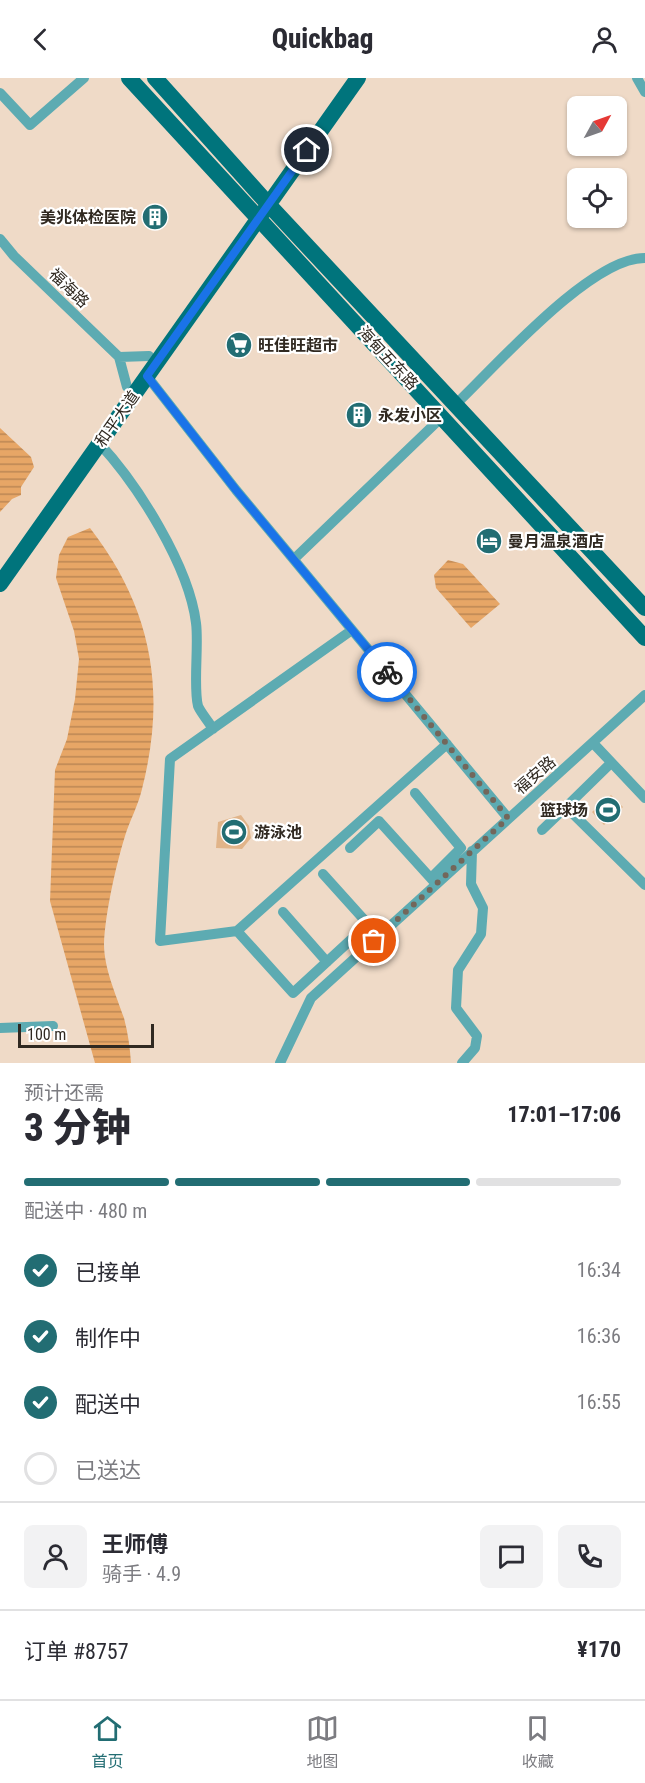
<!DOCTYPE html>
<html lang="zh">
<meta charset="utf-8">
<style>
:root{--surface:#fff;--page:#f2f2f3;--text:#2b2b33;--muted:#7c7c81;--line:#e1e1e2;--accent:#226d73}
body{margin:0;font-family:"Roboto Condensed","Noto Sans SC",sans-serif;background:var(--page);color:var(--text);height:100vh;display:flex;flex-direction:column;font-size:22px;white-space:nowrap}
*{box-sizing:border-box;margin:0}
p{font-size:20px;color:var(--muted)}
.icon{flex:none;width:33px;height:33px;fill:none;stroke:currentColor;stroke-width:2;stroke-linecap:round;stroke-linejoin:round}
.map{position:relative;height:985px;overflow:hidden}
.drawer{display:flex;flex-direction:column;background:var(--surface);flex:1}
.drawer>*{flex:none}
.needle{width:39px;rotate:50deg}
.tools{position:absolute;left:567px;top:18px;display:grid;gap:12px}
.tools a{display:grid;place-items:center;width:60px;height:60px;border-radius:9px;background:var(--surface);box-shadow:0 2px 4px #0004;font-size:30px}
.scale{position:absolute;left:18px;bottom:15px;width:136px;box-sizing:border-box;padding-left:6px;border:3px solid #302921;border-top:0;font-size:16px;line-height:21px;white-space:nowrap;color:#302921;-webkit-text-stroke:4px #fff;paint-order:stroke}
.pin{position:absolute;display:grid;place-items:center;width:51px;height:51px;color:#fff;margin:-26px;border:3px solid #fff;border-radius:50%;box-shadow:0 2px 6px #0007}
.courier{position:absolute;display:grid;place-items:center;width:60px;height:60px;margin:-30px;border:4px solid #1a73e8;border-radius:50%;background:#fff;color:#222;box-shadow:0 2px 8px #0007}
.overview em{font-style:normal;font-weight:800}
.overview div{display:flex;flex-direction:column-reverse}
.overview{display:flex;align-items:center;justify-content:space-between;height:102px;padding:0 24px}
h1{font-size:39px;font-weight:800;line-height:45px}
.bar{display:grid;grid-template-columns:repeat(4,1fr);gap:9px 6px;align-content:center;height:72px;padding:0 24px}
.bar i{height:8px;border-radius:4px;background:var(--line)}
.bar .on{background:var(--accent)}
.bar p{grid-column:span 4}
.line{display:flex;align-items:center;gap:15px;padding:0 24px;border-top:2px solid var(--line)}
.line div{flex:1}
.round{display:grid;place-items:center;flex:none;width:63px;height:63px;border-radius:9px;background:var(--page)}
ol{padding:0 24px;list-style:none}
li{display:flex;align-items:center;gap:18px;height:66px}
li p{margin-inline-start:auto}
li .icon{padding:6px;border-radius:50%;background:var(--accent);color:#fff;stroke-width:4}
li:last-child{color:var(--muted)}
li i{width:33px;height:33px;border:3px solid var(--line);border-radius:50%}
header{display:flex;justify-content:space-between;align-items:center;height:78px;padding:0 24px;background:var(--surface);font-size:27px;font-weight:800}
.tab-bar{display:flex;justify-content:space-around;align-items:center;height:84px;border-top:2px solid var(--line);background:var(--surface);font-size:16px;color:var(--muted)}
.tab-bar a{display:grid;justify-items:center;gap:3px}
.tab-bar .on{color:var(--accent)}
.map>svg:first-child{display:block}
</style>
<header><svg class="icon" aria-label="back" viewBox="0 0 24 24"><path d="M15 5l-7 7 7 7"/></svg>Quickbag<svg class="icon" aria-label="person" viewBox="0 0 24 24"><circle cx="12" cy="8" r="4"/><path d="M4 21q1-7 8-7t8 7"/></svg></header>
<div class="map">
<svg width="645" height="985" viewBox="0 0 645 985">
<defs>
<pattern id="water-rules" width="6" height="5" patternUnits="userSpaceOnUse" patternTransform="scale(1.5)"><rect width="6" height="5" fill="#e7a666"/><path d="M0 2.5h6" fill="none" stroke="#bc8754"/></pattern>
</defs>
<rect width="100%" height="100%" fill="#efdac7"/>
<path fill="#e1b489" d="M611 717 623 729 604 747 592 734Z
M241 737 249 748 251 760 242 771 216 770 218 744Z"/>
<path fill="url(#water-rules)" d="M0 350 31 379 34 389 21 409V417L12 421 0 434Z
M90 450C152 530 167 613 142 711 138 728 130 742 125 758 116 787 105 836 104 866 104 890 116 917 124 940 128 955 130 970 131 985H95L50 823 55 692 67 661 75 621 79 581 74 553 56 500 59 477 68 459Z
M448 482 463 486 500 526 471 550 436 510 434 497Z"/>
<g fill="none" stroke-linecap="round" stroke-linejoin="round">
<path stroke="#5dabb2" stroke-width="10" d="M637 0 645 14
M0 15 30 47 84 0
M0 161 14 178 119 279
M119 279 127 309
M119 279 149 278
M147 298 236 412 508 740
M455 327C495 289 591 179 645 180
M99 365C138 407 189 488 196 545 199 567 193 609 198 628 201 635 209 644 213 651
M294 481 442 339
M352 552 170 681 160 863 237 853 447 666
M593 665 645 720
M611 685 566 729 645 807
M415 715 461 770 431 800
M542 752 566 729
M350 770 379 743 436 806
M283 834 327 884
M237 853 293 915 368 846 323 796
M0 950 53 948
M280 985 311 920 645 617
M462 985 475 970 477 958 456 930 458 892 481 856 483 830 471 806 472 773"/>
<path stroke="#00747c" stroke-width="16" d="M129 0 645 560
M155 0 269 127 645 530
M0 506 358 0"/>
</g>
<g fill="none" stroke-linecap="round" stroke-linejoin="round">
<path stroke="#73675b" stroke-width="6" stroke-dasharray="0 10.8" d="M374 863 508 740 387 594"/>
<path stroke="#1a73e8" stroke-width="8" d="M307 72 147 298 236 412 387 594"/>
</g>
<defs>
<symbol id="building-disc" viewBox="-11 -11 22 22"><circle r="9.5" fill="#226d73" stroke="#fff"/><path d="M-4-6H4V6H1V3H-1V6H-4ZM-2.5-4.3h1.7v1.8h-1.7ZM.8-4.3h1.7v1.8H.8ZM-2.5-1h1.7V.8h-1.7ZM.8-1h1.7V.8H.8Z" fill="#fff"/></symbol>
<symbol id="supermarket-disc" viewBox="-11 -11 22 22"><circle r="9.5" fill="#226d73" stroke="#fff"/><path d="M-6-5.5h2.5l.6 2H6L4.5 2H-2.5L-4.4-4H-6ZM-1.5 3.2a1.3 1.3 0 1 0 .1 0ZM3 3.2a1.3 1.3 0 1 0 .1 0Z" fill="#fff"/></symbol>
<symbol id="hotel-disc" viewBox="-11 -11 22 22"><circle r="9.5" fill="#226d73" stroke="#fff"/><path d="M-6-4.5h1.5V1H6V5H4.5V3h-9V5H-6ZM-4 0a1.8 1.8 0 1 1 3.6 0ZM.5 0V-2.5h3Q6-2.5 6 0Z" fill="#fff"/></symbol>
<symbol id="stadium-disc" viewBox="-11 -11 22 22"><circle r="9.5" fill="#226d73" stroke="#fff"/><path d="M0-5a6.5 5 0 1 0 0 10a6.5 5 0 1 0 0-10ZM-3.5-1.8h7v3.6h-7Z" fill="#fff"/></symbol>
</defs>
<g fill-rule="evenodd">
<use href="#building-disc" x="140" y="124" width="30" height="30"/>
<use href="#supermarket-disc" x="224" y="252" width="30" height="30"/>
<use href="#building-disc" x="344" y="322" width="30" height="30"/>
<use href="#hotel-disc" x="474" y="448" width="30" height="30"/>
<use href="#stadium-disc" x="593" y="717" width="30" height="30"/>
<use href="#stadium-disc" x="219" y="739" width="30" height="30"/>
</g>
<g text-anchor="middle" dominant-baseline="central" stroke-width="4.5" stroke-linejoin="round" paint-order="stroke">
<g font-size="16" font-weight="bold" fill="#302921" stroke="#fff" text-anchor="start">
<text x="136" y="139" text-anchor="end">美兆体检医院</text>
<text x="258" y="267">旺佳旺超市</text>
<text x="378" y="337">永发小区</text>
<text x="508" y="463">曼月温泉酒店</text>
<text x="588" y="732" text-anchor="end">篮球场</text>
<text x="254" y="754">游泳池</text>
</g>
<g font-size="16" fill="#302921" stroke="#fff">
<text transform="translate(69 210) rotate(44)">福海路</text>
<text transform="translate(388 280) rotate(47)">海甸五东路</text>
<text transform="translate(117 341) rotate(-55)">和平大道</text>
<text transform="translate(535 697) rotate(-41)">福安路</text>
</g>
</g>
</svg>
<div class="tools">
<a><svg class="needle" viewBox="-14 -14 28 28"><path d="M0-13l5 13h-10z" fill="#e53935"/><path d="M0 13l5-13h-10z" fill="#7c7c81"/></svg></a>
<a><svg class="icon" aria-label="locate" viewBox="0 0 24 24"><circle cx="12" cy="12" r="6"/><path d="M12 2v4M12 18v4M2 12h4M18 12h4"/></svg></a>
</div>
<div class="scale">100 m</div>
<div class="pin" style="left:374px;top:863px;background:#ea580c"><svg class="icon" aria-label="bag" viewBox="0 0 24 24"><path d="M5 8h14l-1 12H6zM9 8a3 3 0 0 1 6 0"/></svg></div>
<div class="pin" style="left:307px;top:72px;background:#1f2937"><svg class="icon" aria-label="home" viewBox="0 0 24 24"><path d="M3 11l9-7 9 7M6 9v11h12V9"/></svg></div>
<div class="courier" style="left:387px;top:594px"><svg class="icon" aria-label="bike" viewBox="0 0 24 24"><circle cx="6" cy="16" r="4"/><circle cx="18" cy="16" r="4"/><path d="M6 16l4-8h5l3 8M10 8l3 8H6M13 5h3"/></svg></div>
</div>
<section class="drawer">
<div class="overview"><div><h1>3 分钟</h1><p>预计还需</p></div><em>17:01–17:06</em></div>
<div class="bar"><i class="on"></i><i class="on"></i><i class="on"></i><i></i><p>配送中 · 480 m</p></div>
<ol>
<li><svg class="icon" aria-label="check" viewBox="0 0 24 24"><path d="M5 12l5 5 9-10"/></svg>已接单<p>16:34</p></li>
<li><svg class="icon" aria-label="check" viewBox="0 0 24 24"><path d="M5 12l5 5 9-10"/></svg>制作中<p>16:36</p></li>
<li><svg class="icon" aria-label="check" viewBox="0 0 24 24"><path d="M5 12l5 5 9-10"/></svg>配送中<p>16:55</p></li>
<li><i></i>已送达</li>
</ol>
<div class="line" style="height:108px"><a class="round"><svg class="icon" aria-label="person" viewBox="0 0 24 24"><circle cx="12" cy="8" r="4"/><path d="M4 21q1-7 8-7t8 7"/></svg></a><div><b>王师傅</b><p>骑手 · 4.9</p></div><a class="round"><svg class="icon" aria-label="chat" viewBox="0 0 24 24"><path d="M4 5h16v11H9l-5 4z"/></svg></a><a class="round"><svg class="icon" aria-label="phone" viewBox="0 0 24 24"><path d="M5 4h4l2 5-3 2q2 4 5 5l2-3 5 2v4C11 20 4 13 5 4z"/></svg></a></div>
<div class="line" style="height:78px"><div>订单 #8757</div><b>¥170</b></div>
</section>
<nav class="tab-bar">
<a class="on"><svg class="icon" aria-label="home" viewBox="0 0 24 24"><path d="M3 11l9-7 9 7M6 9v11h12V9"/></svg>首页</a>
<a><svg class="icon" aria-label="map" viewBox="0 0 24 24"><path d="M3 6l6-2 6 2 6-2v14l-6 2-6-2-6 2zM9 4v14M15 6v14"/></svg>地图</a>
<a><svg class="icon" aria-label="saved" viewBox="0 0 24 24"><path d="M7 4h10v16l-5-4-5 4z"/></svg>收藏</a>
</nav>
